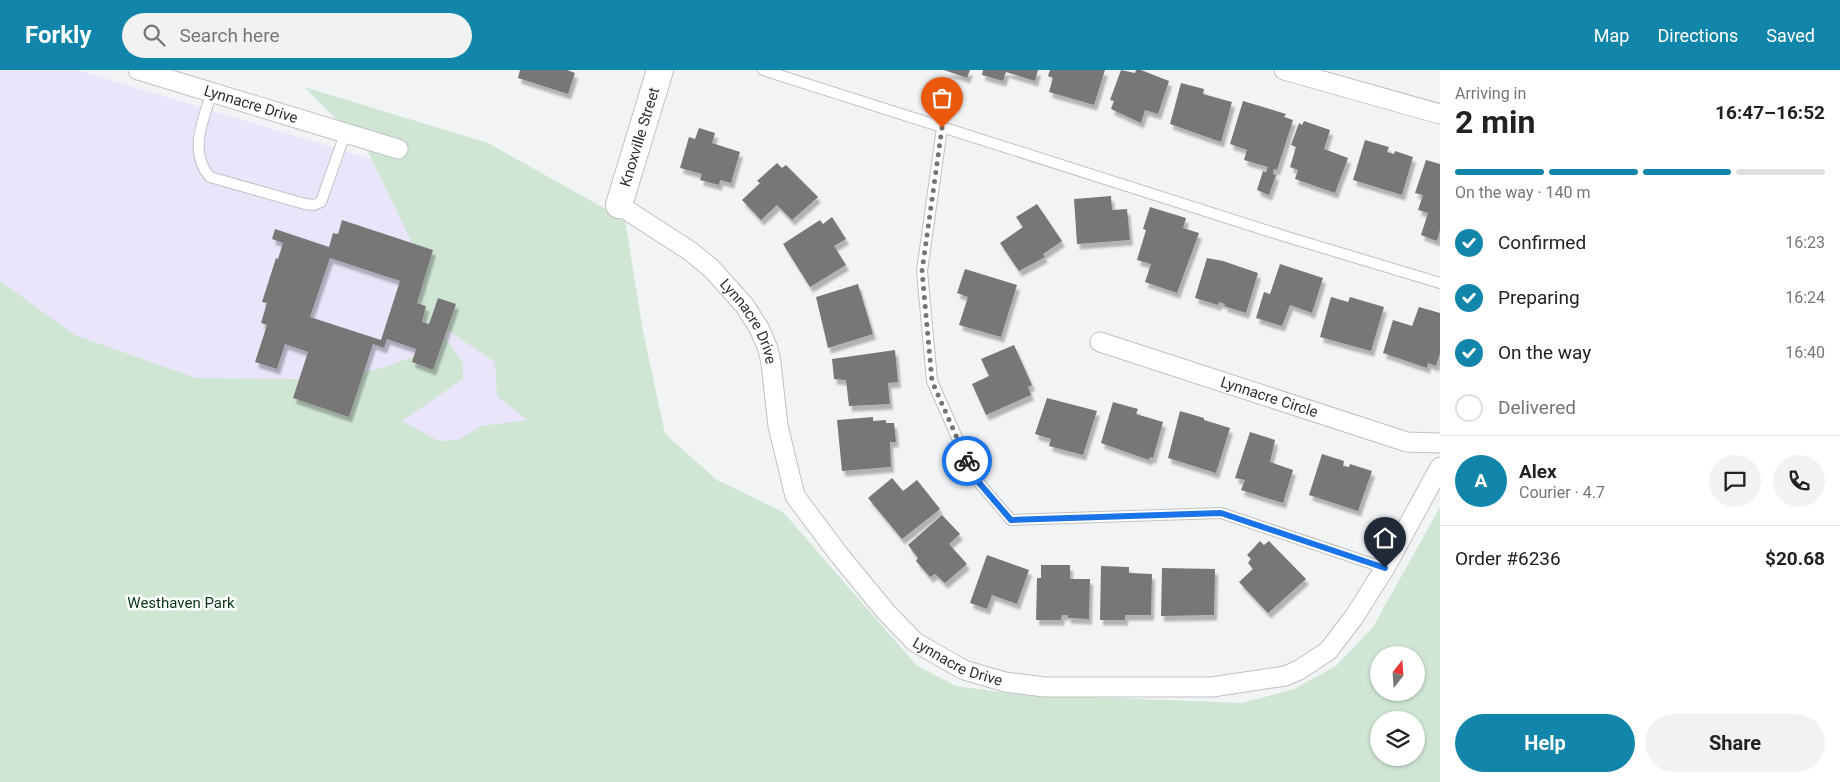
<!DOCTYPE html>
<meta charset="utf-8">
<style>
:root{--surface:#fff;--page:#f2f2f2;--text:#222;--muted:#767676;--line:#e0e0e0;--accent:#1185aa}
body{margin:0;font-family:Roboto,sans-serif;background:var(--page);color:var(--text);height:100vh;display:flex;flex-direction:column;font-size:19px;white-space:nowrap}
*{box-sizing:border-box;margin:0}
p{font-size:16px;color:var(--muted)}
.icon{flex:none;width:28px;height:28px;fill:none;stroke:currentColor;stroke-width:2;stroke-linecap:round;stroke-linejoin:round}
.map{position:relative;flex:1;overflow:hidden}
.panel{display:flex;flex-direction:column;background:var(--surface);width:400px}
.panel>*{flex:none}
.needle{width:32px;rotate:17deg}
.buttons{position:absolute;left:1370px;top:576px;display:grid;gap:10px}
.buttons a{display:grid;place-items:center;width:55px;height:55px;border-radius:50%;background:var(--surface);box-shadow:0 1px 4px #0004;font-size:25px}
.pin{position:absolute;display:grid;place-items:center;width:42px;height:42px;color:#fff;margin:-51px -21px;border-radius:50% 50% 50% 0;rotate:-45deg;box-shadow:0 0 5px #0007}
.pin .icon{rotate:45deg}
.courier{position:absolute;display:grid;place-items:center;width:50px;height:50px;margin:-25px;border:4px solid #1a73e8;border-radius:50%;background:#fff;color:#222;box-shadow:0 1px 6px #0007}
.overview em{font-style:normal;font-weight:700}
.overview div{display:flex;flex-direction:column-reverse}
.overview{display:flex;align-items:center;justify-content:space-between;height:85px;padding:0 15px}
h1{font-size:32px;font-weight:700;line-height:38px}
.bar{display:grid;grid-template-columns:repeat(4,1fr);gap:8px 5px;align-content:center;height:60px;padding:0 15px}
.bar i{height:6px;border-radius:4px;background:var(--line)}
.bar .on{background:var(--accent)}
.bar p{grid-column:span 4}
.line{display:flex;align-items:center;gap:12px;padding:0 15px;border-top:1px solid var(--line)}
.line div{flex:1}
.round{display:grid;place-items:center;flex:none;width:52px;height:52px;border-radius:26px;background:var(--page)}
ol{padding:0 15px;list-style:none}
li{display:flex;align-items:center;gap:15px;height:55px}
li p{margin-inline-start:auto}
li .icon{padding:5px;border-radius:50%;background:var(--accent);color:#fff;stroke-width:4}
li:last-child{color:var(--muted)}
li i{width:28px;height:28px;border:2px solid var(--line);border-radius:50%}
.primary-button{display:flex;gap:10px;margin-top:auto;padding:10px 15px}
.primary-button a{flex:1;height:58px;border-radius:30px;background:var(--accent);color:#fff;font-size:20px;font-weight:700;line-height:58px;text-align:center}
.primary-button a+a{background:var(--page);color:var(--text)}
header{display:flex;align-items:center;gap:30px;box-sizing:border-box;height:70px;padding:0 25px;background:var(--accent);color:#fff}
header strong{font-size:24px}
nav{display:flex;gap:28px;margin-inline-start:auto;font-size:18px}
.search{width:350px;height:45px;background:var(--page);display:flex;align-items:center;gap:12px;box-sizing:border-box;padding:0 18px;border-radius:28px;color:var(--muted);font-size:19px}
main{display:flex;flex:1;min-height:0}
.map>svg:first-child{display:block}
</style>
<header>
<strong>Forkly</strong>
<div class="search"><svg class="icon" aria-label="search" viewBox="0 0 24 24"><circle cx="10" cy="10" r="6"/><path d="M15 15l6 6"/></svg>Search here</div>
<nav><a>Map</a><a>Directions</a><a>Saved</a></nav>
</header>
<main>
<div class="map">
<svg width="1440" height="712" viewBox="0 0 1440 712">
<defs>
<filter id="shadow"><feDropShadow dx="3" dy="5.5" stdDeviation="1" flood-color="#0004"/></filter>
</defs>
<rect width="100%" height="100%" fill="#f1f3f5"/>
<path fill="#ebe5fb" d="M0 0H77L587 154 498 449 0 380Z"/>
<path fill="#cfe6d5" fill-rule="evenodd" d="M304 17 488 73 625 150 643 261 665 364 717 410 783 442 917 596 956 616 1014 624 1242 633 1294 619 1336 596 1373 557 1440 437V712H0V211L75 265 196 308 299 309 293 328 349 346 363 302 386 297 414 286 412 292 433 300 445 266 463 294V309L402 351 439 371 458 370 481 356 527 350 497 326 495 292 447 260 455 234 438 228 429 254 422 252 426 236 417 233 433 180 412 173 367 80ZM1379 585H1416V622H1379ZM1379 650H1416V688H1379Z"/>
<path fill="#797677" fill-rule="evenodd" filter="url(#shadow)" d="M520 0H567L575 3 568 24 518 8Z
M944 0H970L967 8Z
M983 0H1038L1035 11 1006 2 1003 11 982 5Z
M1050 0H1105L1094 35 1049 22 1053 8 1048 6Z
M1121 0 1135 3 1136 0H1141L1169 11 1158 44 1145 40 1141 53 1111 39 1114 31 1110 30Z
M1181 13 1204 19 1203 24 1232 32 1221 72 1170 54Z
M1243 31 1286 44 1284 47 1293 50 1277 100 1274 99 1273 104 1276 105 1269 125 1257 120 1263 101 1266 102 1268 97 1244 90 1247 80 1230 74Z
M1304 51 1330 60 1324 79 1348 88 1335 123 1295 109 1298 100 1290 97 1296 77 1291 75 1299 53 1302 55Z
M699 58 715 63 712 73 740 82 731 113 720 110 719 115 700 110 702 104 680 98 689 67 695 69Z
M1365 70 1389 77 1387 82 1394 84 1395 81 1413 87 1402 125 1353 110Z
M1426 90 1440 94V160L1437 171 1421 165 1428 143 1418 140 1423 125 1415 123Z
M777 93 782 98 786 95 818 127 792 150 777 135 761 150 742 130 760 113 757 111Z
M1111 126 1112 140 1127 139 1130 170 1077 174 1074 129Z
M1037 134 1062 171 1043 184 1045 187 1019 201 1000 173 1023 157 1016 147Z
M1150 137 1186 148 1183 158 1199 163 1177 223 1145 212 1151 194 1137 190 1146 160 1143 159Z
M832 147 846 169 834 176 846 195 810 217 783 174 820 150 823 154Z
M342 150 433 180 417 233 426 236 422 252 429 254 438 228 456 234 433 300 412 292 416 279 387 269 384 278 373 274 349 347 293 328 308 282 285 274 277 299 255 292 267 255 261 253 267 233 262 232 276 188 278 189 283 173 272 169 275 159 329 177 333 163 338 164ZM330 188 400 211 381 270 310 247Z
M1207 188 1223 191 1258 203 1246 243 1224 236 1225 234 1219 232 1218 235 1195 228Z
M1280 194 1323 208 1312 243 1290 235 1282 256 1256 248 1264 222 1270 224Z
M965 199 1017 215 1001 267 959 255 968 227 957 223Z
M858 214 873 264 828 278 816 227Z
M1331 227 1348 232 1350 227 1384 237 1371 281 1320 267Z
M1419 237 1440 243V283L1436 296 1428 293 1427 298 1383 283 1393 250 1412 256Z
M1014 275 1032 315 1028 317 1031 325 986 345 972 314 989 306 981 289Z
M895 280 898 312 888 313 890 334 849 336 846 310 834 309 832 289Z
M1047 328 1097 341 1083 385 1049 376 1051 369 1035 364Z
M1113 332 1138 339 1136 344 1163 352 1153 388 1150 387 1149 390 1101 373Z
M1180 341 1204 348V350L1230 358 1216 403 1168 388Z
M873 347V351L886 350V353H894L896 372H890L891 397 842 401 837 350Z
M1250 362 1275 370 1270 392 1293 400 1283 433 1241 420 1245 410 1235 408Z
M1322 384 1344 391 1343 396 1349 397 1350 394 1372 401 1358 441 1309 425Z
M892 408 903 421 917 410 940 439 902 469 868 428Z
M942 445 960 464 949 474 967 494 945 513 935 504 930 507 916 491 918 488 908 475Z
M1260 471 1264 475 1269 471 1306 509 1268 543 1239 512 1253 499 1248 493 1251 489 1247 485Z
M987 485 1029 500 1017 534 992 525 987 539 970 533Z
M1041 495H1070V509H1090L1089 549 1068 548V545H1062L1061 550H1036L1037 508H1041Z
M1101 496 1129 497V503L1152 504 1151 545H1125V550H1100Z
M1162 498 1215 499 1214 545 1161 546Z"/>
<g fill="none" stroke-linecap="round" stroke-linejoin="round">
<defs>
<path id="lane" d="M763 0 1284 166 1440 213
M212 22C203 50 188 82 210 107L305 134 314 135 321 132 345 64
M942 58 922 201 932 311 975 408 1011 450 1221 443 1385 498"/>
<g id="street">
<path id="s1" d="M138 0 398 79"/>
<path d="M1284 0 1440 44"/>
<path id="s2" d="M619 135 690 181 711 198 745 236 759 258 768 279 771 293 778 356 795 426 840 486 886 542 915 572 964 600 1005 612 1045 617H1212L1285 606 1299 600 1328 581 1354 547 1385 498 1440 397"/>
<path id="s3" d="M1100 272 1407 372 1440 373"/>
</g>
<g id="secondary">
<path id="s4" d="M619 135 660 0"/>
</g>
</defs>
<use href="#lane" stroke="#c0c1c4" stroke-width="12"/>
<use href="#street" stroke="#c0c1c4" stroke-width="21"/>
<use href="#secondary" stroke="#c0c1c4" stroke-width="28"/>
<use href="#lane" stroke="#fff" stroke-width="10"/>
<use href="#street" stroke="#fff" stroke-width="19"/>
<use href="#secondary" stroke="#fff" stroke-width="26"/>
</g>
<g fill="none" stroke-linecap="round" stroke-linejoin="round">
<path stroke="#737475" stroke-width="5" stroke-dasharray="0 9" d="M942 58 922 201 932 311 967 391"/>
<path stroke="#1a73e8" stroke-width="6" d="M967 391 975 408 1011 450 1221 443 1385 498"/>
</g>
<g text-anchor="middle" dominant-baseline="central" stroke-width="5" stroke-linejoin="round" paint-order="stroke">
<g font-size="15" fill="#2f3030" stroke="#fff">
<text stroke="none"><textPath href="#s1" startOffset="118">Lynnacre Drive</textPath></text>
<text stroke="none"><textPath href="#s4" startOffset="71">Knoxville Street</textPath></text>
<text stroke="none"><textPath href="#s2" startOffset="178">Lynnacre Drive</textPath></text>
<text stroke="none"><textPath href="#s3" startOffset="178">Lynnacre Circle</textPath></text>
<text stroke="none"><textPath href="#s2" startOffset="598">Lynnacre Drive</textPath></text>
</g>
<g font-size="15" fill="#05341a" stroke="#fff">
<text x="181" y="533">Westhaven Park</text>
</g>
</g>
</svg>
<div class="buttons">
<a><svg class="needle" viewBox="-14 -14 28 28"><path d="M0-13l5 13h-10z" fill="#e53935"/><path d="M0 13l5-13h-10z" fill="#767676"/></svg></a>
<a><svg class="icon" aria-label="layers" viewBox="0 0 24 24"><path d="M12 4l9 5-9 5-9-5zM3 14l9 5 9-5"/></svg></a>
</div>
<div class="pin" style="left:942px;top:58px;background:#ea580c"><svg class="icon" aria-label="bag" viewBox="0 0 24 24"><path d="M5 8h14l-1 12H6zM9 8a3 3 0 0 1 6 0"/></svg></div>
<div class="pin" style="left:1385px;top:498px;background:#1f2937"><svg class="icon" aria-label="home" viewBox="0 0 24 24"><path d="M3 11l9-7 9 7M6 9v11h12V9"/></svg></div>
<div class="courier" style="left:967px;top:391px"><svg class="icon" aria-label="bike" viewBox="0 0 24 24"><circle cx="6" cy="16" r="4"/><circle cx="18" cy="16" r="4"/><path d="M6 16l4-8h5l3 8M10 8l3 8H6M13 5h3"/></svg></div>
</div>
<section class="panel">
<div class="overview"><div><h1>2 min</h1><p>Arriving in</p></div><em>16:47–16:52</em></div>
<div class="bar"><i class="on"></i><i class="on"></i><i class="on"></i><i></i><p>On the way · 140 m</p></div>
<ol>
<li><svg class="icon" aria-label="check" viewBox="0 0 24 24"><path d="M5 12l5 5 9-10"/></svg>Confirmed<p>16:23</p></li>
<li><svg class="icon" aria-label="check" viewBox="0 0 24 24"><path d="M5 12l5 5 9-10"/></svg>Preparing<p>16:24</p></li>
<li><svg class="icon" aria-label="check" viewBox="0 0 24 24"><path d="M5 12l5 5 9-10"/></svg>On the way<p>16:40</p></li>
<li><i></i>Delivered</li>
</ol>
<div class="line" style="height:90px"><b class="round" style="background:var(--accent);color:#fff">A</b><div><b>Alex</b><p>Courier · 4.7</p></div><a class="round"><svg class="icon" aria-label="chat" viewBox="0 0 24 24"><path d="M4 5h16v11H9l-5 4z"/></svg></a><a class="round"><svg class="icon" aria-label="phone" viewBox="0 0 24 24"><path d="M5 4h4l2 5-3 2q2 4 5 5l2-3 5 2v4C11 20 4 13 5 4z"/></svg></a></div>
<div class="line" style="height:65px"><div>Order #6236</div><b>$20.68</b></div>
<div class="primary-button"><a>Help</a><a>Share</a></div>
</section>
</main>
